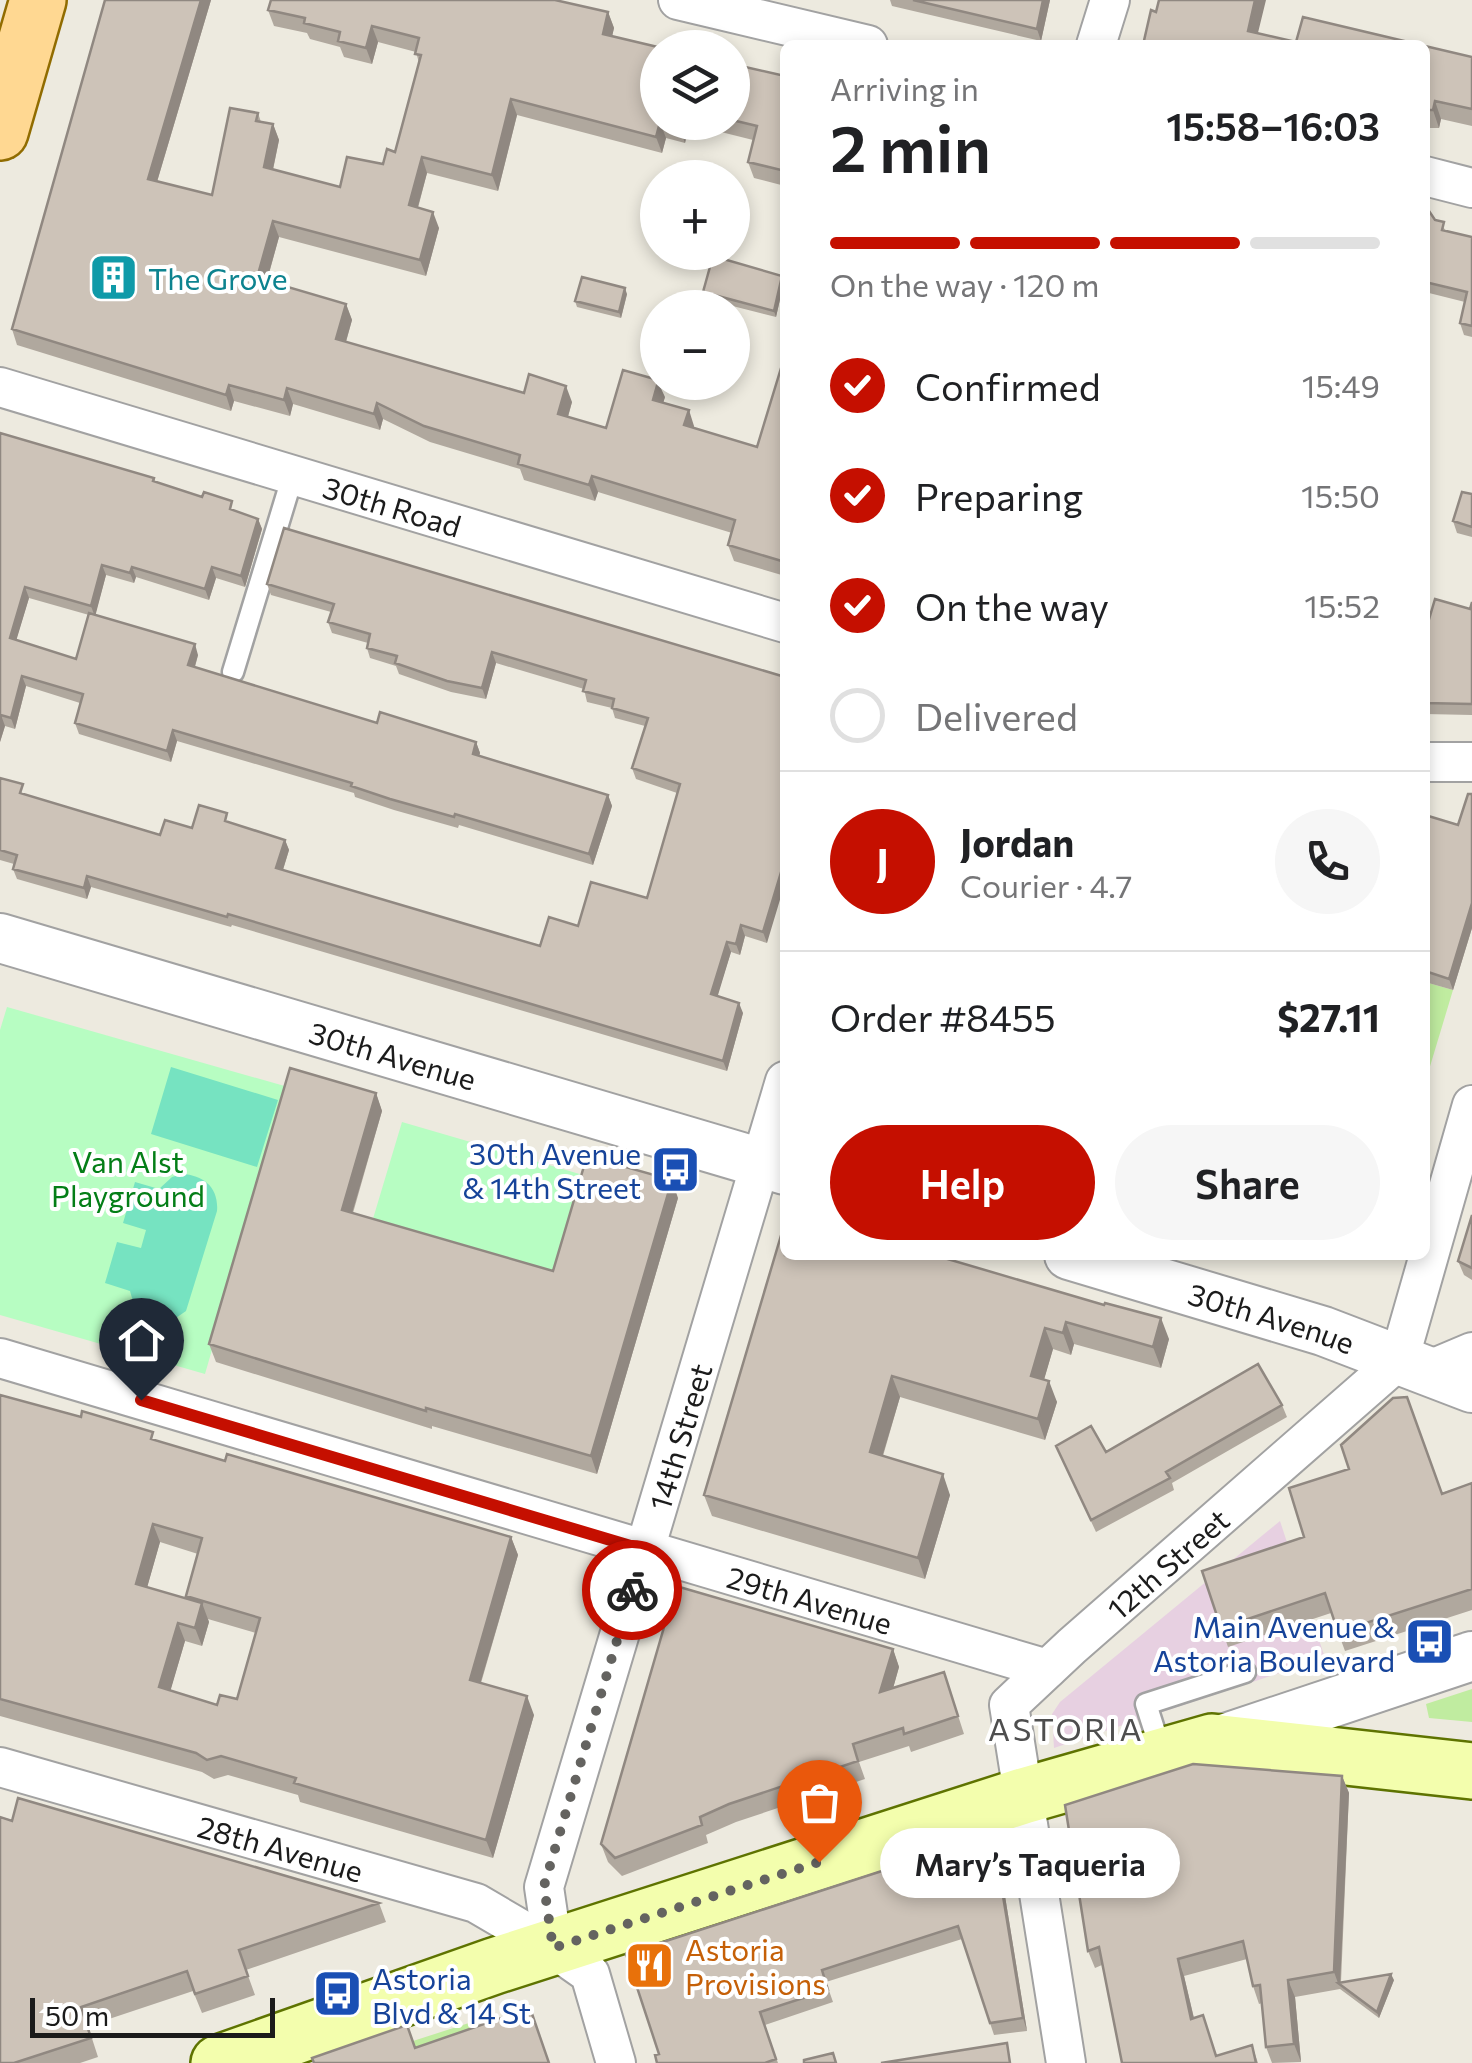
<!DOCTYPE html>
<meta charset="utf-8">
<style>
:root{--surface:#fff;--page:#f6f6f6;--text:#202124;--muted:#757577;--line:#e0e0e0;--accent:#c50f00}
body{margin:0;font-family:Commissioner,sans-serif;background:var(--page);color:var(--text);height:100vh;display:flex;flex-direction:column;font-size:38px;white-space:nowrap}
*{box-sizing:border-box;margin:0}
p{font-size:32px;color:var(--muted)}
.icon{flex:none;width:55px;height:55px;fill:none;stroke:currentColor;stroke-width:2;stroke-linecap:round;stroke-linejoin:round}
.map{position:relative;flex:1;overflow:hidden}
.side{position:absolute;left:780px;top:40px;width:650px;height:1220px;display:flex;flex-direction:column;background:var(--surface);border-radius:15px;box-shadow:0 5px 15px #0003}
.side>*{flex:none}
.tools{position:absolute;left:640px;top:30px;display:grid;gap:20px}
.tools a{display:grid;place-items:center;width:110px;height:110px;border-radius:50%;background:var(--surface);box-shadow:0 5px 15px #0003;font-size:50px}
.scale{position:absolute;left:30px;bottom:25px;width:245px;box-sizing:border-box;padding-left:10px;border:5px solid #1b1b1b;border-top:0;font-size:28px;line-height:35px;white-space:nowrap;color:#1b1b1b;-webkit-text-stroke:8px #fff;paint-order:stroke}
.pin{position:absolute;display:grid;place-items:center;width:85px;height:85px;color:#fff;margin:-102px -42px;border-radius:50% 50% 50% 0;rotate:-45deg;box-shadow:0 0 10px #0007}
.pin .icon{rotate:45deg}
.courier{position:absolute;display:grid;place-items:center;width:100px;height:100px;margin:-50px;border:8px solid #c50f00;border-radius:50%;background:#fff;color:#222;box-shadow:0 2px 12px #0007}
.bubble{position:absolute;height:70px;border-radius:35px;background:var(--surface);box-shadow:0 5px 15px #0003;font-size:32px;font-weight:600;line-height:70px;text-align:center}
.headline em{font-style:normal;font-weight:600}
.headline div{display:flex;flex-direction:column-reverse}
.headline{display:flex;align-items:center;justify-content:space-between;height:170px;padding:0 50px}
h1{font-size:65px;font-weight:600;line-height:75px}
.bar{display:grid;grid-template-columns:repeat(4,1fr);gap:15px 10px;align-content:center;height:120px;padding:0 50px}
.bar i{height:12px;border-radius:8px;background:var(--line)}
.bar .on{background:var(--accent)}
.bar p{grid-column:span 4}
.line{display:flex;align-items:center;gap:25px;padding:0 50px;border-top:2px solid var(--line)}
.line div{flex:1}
.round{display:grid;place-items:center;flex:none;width:105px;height:105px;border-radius:52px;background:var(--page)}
ol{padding:0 50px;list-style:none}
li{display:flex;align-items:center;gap:30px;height:110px}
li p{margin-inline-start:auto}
li .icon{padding:10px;border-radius:50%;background:var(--accent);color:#fff;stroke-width:4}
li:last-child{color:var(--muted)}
li i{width:55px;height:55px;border:5px solid var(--line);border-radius:50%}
.cta{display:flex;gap:20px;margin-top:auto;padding:20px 50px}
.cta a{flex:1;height:115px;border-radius:60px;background:var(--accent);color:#fff;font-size:40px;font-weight:600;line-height:115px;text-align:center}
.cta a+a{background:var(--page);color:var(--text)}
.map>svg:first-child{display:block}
</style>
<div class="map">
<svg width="1472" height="2063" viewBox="0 0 1472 2063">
<rect width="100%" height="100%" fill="#edeadf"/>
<path fill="#e7d0e1" d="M1280 1521 1325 1658 1054 1748 1052 1714 1060 1702Z"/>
<path fill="#c0eca0" d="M1425 982 1453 990 1425 1083Z
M1472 1689V1722L1429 1718 1426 1704Z
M472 2022 478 2043 420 2063 413 2041Z"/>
<path fill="#b7fdc2" d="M7 1007 288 1087 205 1374 0 1315V1030Z
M402 1122 583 1175 553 1275 372 1222Z"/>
<path fill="#76e3c1" d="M171 1067 278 1100 257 1167 151 1134Z
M182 1174C204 1175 219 1188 217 1211L186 1311 170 1322 150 1323 136 1312 130 1291 105 1283 117 1242 141 1248 146 1230 123 1223 135 1182 159 1189 172 1177Z"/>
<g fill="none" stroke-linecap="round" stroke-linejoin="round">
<defs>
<path id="service" d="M233 672 293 475
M1162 1754 1146 1704 1245 1672"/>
<g id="minor">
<path d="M678 0 868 45"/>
<path d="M1096 45 1110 0"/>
<path d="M1425 176 1472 188"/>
<path id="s1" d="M0 387 785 623"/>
<path d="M1425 762H1472"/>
<path id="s2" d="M0 1358 1047 1669"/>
<path d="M1427 1371 1472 1352"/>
<path id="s3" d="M0 1767 476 1903 553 1948 590 1974 616 2063"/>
<path id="s4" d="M553 1948 544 1887 785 1081"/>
<path id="s5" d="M1066 2063 1009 1705 1072 1646 1399 1360 1472 1105"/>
</g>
<g id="tertiary">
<path id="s6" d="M0 938 785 1170"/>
<path id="s7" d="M1069 1255 1323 1331 1472 1388"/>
<path d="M1214 1742 1472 1656"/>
</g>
<path id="secondary" d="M219 2063 494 1966 1023 1796 1212 1742 1472 1771"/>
<path id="primary" d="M0 132 38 0"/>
</defs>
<use href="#service" stroke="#a2a2a2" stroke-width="25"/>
<use href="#minor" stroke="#a2a2a2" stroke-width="42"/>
<use href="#tertiary" stroke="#a2a2a2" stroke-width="52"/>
<use href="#secondary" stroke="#5e7300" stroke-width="60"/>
<use href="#primary" stroke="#916c00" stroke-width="60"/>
<use href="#service" stroke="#fff" stroke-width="20"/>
<use href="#minor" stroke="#fff" stroke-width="38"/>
<use href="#tertiary" stroke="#fff" stroke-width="48"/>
<use href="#secondary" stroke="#f3fead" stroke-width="55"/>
<use href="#primary" stroke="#ffd892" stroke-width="55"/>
</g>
<path fill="#b0a89e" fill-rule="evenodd" d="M105 0H211L157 182 212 195 258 113 261 122 273 124 279 140 273 170 340 187 383 164 395 152 419 63 416 52 378 42 372 64 344 57 340 47 310 39 307 33 274 26 268 10 608 12 614 28 612 36 658 122H732V64L785 76V186L754 178 748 162 753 140 689 124 685 143 666 138 662 153 517 115 498 191 427 173 418 208 439 228 426 276 279 237 267 281 346 304 352 320 346 342 524 393 572 402 568 417 606 428 665 397 663 403 694 426V428L757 447 785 355V576L734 561 728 545 732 533 598 492 595 501 524 480 520 469 430 442 383 419 380 430 293 404 290 416 234 401 231 411 17 345 12 329Z
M890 0H1050L1041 41 892 6Z
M1425 46 1472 57V126L1441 119 1439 128H1425Z
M1425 212 1447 231 1472 237V337L1464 335 1460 323 1465 302 1425 292Z
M782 276 784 282 776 317 705 299 703 292Z
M627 294 621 318 577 307 575 301Z
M0 433 154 478 156 482 258 519 262 529 245 587 216 578 209 600 136 577 134 583 106 575 95 615 198 655 195 667 377 723 476 742 480 753 479 756 608 795 612 806 593 865 459 825 458 828 394 810 355 797 354 793 177 741 171 762 79 734 75 723 80 703 26 686 15 729 5 726 0 742ZM29 598 89 615 76 659 16 640Z
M1472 494V537L1457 533 1453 521Z
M267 584 785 677 767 943 745 936 740 955 731 952 717 996 743 1013 727 1071 232 925 231 927 91 887 87 899 17 879 13 869 14 864 0 860V778L26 795 160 835 192 828 231 823 285 840 289 850 283 870 540 946 578 926 647 898 677 793 636 779 632 768 645 726 615 718 612 708 587 702 584 689 496 663 486 699 451 692 399 674 396 666 370 658 367 648 368 643 332 633 328 622 331 612 271 595Z
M1472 602V715L1425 714V633L1470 609Z
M1472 794V928L1453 990 1425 982V815L1458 825Z
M376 1093 382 1111 353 1213 553 1271 678 1198 597 1474 432 1426V1429L216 1362 209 1344Z
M1472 1215V1280L1464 1275 1458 1261Z
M785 1222 1169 1339 1161 1368 1074 1344 1071 1355 1053 1349 1044 1379 1057 1402 1045 1440 900 1397 883 1456 950 1495 925 1579 712 1516 704 1495Z
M0 1395 225 1461 511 1537 518 1555 481 1683 534 1715 493 1858 300 1802 298 1795 228 1775 214 1779 202 1772 0 1716ZM160 1542 198 1554 186 1596 187 1599 147 1587ZM208 1619 256 1633 237 1699 217 1705 170 1691 185 1641 202 1646 209 1622Z
M1282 1405 1287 1417 1172 1483 1174 1490 1096 1532 1056 1446 1106 1452Z
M1472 1483V1610L1345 1651 1331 1613 1228 1647 1202 1571Z
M893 1649 899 1667 893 1688 944 1672 964 1734 911 1752 909 1746 859 1762 865 1779 736 1822 706 1835 708 1843 622 1876 608 1862 601 1844Z
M1342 1776 1349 1793 1341 1982 1394 1980 1379 2018 1340 1989 1295 1997 1301 2062 1272 2063 1266 2047 1262 2003 1259 2004 1253 1986 1247 1959 1184 1976 1194 2018 1217 2056 1252 2045 1258 2063H1122L1102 1965 1095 1968 1088 1951Z
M0 1817 379 1903 386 1922 246 1970 255 1995 202 2013 193 1991 88 2026 98 2057 80 2063H0Z
M993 1835 997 1847 1027 2031 994 2035 962 1939 826 1982 833 2002 765 2025 778 2063H657L659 2054Z"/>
<path fill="#908881" d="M201 0H211L153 195 148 179Z
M1043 0H1050L1041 41 1037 29Z
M1255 0H1266L1255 45 1248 31Z
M608 12 614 28 609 50 603 34Z
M372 26 378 42 372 64 366 48Z
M511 99 517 115 498 191 492 175Z
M1435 101 1441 119 1439 128 1433 110Z
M660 122 666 138 662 153 656 137Z
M680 122H689V124L685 143 679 127Z
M273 124 279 140 270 183 264 167Z
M422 157 427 173 414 221 409 205Z
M433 212 439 228 426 276 420 260Z
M273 221 279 237 263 294 257 278Z
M782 276 784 282 776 317 774 311Z
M625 288 627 294 621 318 619 312Z
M346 304 352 320 342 355 336 339Z
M658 382 665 397 659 416 653 400Z
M229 385 234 401 231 411 226 395Z
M566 386 572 402 564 430 558 414Z
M287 388 293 404 290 416 284 400Z
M377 403 383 419 380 430 374 414Z
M689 410 694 426 690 441 684 425Z
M592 476 598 492 595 501 589 485Z
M258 519 262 529 245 587 241 576Z
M102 565 106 575 95 617 91 606Z
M132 567 136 577 134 583 130 573Z
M212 567 216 578 209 600 205 589Z
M25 587 29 598 14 648 10 638Z
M195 644 198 655 192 676 188 665Z
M492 652 496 663 486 699 482 688Z
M22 676 26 686 15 729 11 718Z
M1 715 5 726 0 742V719Z
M173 730 177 741 171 762 167 751Z
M476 742 480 753 476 765 473 754Z
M608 795 612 806 593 865 589 854Z
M285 840 289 850 280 879 276 868Z
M785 859V883L767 943 763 932Z
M87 876 91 887 87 899 84 888Z
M1472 903V928L1453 990 1449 979Z
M741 925 745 936 740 955 736 944Z
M727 942 731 952 715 1005 711 994Z
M739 1003 743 1013 727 1071 723 1061Z
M376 1093 382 1111 348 1227 342 1210Z
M672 1180 678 1198 597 1474 591 1456Z
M1161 1318 1169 1339 1161 1368 1153 1347Z
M1066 1322 1074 1344 1071 1355 1063 1333Z
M1045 1328 1053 1349 1039 1397 1031 1376Z
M892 1376 900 1397 877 1474 870 1452Z
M1049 1381 1057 1402 1045 1440 1038 1419Z
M943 1474 950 1495 925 1579 918 1558Z
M153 1524 160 1542 143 1602 136 1584Z
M511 1537 518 1555 476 1698 470 1680Z
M202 1603 209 1622 202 1646 195 1628Z
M178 1623 185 1641 166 1706 159 1687Z
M893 1649 899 1667 887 1710 880 1692Z
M527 1696 534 1715 493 1858 486 1840Z
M1342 1776 1349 1793 1340 1985 1338 1983 1334 1972Z
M993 1835 997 1847 1027 2031 1023 2018Z
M1178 1959 1184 1976 1198 2036 1191 2019Z
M1391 1974 1394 1980 1379 2018 1377 2012Z
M1288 1980 1295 1997 1301 2062 1294 2044Z"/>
<path fill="#cdc3b8" stroke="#908881" stroke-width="2.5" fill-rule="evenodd" d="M105 0H201L148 179 212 195 230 108 258 113 256 121 273 124 264 167 340 187 347 157 383 164 387 149 395 152 421 55 415 54 419 38 372 26 366 48 338 41 340 32 304 23 305 18 268 10 271 0H555L608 12 603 34 662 48H658V122H660L656 137 511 99 492 175 422 157 409 205 433 212 420 260 273 221 257 278 346 304 336 339 524 393 529 374 566 386 558 414 606 428 623 370 658 380V382L653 400 689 410 684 425 757 447 785 355V562L728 545 735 520 592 476 589 485 518 464 520 455 424 426 377 403 374 414 287 388 284 400 229 385 226 395 12 329Z
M913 0H1043L1037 29Z
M1159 0H1255L1248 31 1296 42 1303 17 1421 45H1143L1151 10 1156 12Z
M1425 46 1472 57V109L1435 101 1433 110H1425Z
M732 64 785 76V171L748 162 757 126 732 120Z
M662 122H680L679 127Z
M1429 211 1435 220 1444 222 1442 230 1472 237V326L1460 323 1467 292 1425 282V212Z
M713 256 782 276 774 311 703 292Z
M582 277 625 288 619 312 575 301Z
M0 433 154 478 153 481 202 497 204 492 232 501 230 509 258 519 241 576 212 567 205 589 132 567 130 573 102 565 91 606 25 587 10 638 76 659 89 613 195 644 188 665 377 723 380 712 476 742 473 754 608 795 589 854 455 814 454 817 390 799 351 786 352 783 173 730 167 751 75 723 83 694 22 676 11 718 1 715 0 719Z
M1462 492 1472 494V527L1453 521Z
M284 528 785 677V859L763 932 741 925 736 944 727 942 711 994 739 1003 723 1061 228 914 227 917 87 876 84 888 13 869 17 855 0 850V778L23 784 20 793 160 835 165 820 192 828 199 805 227 813 225 821 285 840 276 868 540 946 549 917 578 926 591 882 647 898 680 784 632 768 648 718 612 708 614 699 583 691 586 680 492 652 482 688 447 681 395 663 397 656 367 648 370 634 328 622 334 604 267 584Z
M1435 599 1470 609 1472 602V704L1425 703V633Z
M1468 794H1472V903L1449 979 1425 971V931L1428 920H1425V815L1458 825Z
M290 1068 376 1093 342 1210 553 1271 587 1156 672 1180 591 1456 426 1408V1411L209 1344Z
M1472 1215V1268L1458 1261Z
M785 1222V1255H934L1104 1305 1105 1303 1161 1318 1153 1347 1066 1322 1063 1333 1045 1328 1031 1376 1049 1381 1038 1419 892 1376 870 1452 943 1474 918 1558 704 1495Z
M1258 1364 1282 1405 1166 1472 1170 1478 1091 1520 1056 1446 1091 1426 1106 1452Z
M0 1395 81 1417 82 1411 153 1432 151 1439 225 1461 227 1454 511 1537 470 1680 527 1696 486 1840 294 1783 296 1778 221 1756 207 1760 196 1753 0 1699ZM153 1524 202 1538 186 1596 260 1618 237 1699 220 1695 217 1705 159 1687 178 1623 195 1628 202 1603 136 1584Z
M1407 1397 1442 1494 1472 1483V1589L1338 1632 1325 1593 1221 1628 1202 1571 1304 1537 1289 1488 1349 1469 1341 1445 1393 1398Z
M676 1586 893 1649 880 1692 944 1672 958 1716 904 1734 903 1728 853 1744 858 1761 729 1804 700 1817 702 1825 615 1858 601 1844Z
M1193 1764 1342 1776 1334 1972 1288 1980 1294 2044 1266 2047 1260 1985 1253 1986 1243 1941 1178 1959 1191 2019 1203 2015 1216 2056 1252 2045 1256 2063H1122L1099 1947 1088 1951 1065 1805Z
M18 1798 379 1903 239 1950 248 1976 195 1994 187 1971 81 2007 91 2038 14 2063H0V1817L12 1821Z
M993 1835 1023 2018 990 2023 958 1926 822 1970 828 1990 760 2012 776 2059 765 2063H657L655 2055 659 2054 626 1954Z
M1391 1974 1377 2012 1338 1983Z
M530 2008 549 2063H314L312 2058 407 2025 415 2048Z
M1007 2043 1010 2063H881Z
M833 2053 836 2063H804V2060Z"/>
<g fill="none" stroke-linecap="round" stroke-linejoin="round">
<path stroke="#646360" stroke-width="10" stroke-dasharray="0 18" d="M632 1590 544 1886 553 1948 819 1862"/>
<path stroke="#c50f00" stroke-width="12" d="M141 1400 644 1550 632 1590"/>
</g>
<defs>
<symbol id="building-square" viewBox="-11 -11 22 22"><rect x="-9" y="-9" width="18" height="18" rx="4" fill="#0f9aa8" stroke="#fff"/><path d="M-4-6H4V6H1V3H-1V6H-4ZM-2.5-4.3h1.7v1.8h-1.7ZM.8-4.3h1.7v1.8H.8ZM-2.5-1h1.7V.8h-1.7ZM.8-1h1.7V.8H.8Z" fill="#fff"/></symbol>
<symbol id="bus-square" viewBox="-11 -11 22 22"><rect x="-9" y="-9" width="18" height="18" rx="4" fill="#1a4fb4" stroke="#fff"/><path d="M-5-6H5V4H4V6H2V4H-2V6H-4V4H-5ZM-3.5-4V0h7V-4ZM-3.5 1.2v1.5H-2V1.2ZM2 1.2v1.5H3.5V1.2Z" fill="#fff"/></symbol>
<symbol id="restaurant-square" viewBox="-11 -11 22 22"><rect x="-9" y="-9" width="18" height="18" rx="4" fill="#e8710a" stroke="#fff"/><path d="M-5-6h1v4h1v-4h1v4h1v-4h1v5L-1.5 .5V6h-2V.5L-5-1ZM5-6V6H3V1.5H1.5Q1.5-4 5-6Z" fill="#fff"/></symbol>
</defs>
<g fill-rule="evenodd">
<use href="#building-square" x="86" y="250" width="55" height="55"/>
<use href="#bus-square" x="648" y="1142" width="55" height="55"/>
<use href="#bus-square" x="1402" y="1614" width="55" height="55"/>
<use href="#restaurant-square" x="622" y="1938" width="55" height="55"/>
<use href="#bus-square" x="310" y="1966" width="55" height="55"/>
</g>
<g text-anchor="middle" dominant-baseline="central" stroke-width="8" stroke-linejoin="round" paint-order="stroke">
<g font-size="30" fill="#0d838f" stroke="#fff" text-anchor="start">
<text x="148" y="277">The Grove</text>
</g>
<g font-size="30" fill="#1b1b1b" stroke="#fff">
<text stroke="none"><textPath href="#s1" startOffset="410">30th Road</textPath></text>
<text stroke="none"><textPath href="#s6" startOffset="410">30th Avenue</textPath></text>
<text stroke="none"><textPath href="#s7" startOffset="212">30th Avenue</textPath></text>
<text stroke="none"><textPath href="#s4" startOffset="532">14th Street</textPath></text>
<text stroke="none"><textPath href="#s5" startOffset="575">12th Street</textPath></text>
<text stroke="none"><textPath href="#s2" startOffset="845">29th Avenue</textPath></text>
<text stroke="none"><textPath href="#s3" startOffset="292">28th Avenue</textPath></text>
</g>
<g font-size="30" fill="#164399" stroke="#fff" text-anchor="end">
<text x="641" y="1152">30th Avenue<tspan x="641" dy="34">&amp; 14th Street</tspan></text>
<text x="1395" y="1625">Main Avenue &amp;<tspan x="1395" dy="34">Astoria Boulevard</tspan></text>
<text x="372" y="1977" text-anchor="start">Astoria<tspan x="372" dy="34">Blvd &amp; 14 St</tspan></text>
</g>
<g font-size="30" fill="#047e17" stroke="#fff">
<text x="128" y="1160">Van Alst<tspan x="128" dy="34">Playground</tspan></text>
</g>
<g font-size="30" fill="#c56008" stroke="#fff" text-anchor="start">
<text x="685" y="1948">Astoria<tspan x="685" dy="34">Provisions</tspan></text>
</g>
<g font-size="32" letter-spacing="2.5" fill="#4e4e4e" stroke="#fff">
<text x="1066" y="1728">ASTORIA</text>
</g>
</g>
</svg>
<div class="tools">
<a><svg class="icon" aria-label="layers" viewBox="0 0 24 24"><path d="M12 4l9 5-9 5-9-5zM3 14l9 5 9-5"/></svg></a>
<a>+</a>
<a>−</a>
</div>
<div class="scale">50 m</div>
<div class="pin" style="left:819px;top:1862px;background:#ea580c"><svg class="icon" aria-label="bag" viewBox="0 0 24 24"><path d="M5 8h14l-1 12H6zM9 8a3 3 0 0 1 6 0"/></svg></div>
<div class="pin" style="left:141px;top:1400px;background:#1f2937"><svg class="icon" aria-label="home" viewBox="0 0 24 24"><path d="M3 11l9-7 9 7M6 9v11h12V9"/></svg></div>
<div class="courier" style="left:632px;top:1590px"><svg class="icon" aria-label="bike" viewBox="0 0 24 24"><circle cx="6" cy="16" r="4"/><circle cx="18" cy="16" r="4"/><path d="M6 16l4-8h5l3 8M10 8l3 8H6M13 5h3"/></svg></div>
<div class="bubble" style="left:880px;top:1828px;width:300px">Mary’s Taqueria</div>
<section class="side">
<div class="headline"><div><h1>2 min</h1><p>Arriving in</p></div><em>15:58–16:03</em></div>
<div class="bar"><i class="on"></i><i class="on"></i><i class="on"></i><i></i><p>On the way · 120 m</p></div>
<ol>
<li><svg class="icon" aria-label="check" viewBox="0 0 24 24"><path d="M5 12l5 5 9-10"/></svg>Confirmed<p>15:49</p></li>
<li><svg class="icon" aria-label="check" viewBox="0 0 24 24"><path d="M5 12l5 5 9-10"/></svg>Preparing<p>15:50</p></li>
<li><svg class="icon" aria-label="check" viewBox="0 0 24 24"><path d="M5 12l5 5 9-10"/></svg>On the way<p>15:52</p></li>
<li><i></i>Delivered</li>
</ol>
<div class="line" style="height:180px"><b class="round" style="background:var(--accent);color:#fff">J</b><div><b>Jordan</b><p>Courier · 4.7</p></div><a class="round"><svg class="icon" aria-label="phone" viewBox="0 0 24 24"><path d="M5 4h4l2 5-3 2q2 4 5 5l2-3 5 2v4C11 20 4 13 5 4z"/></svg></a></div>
<div class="line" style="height:130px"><div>Order #8455</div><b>$27.11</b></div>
<div class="cta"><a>Help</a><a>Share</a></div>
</section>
</div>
